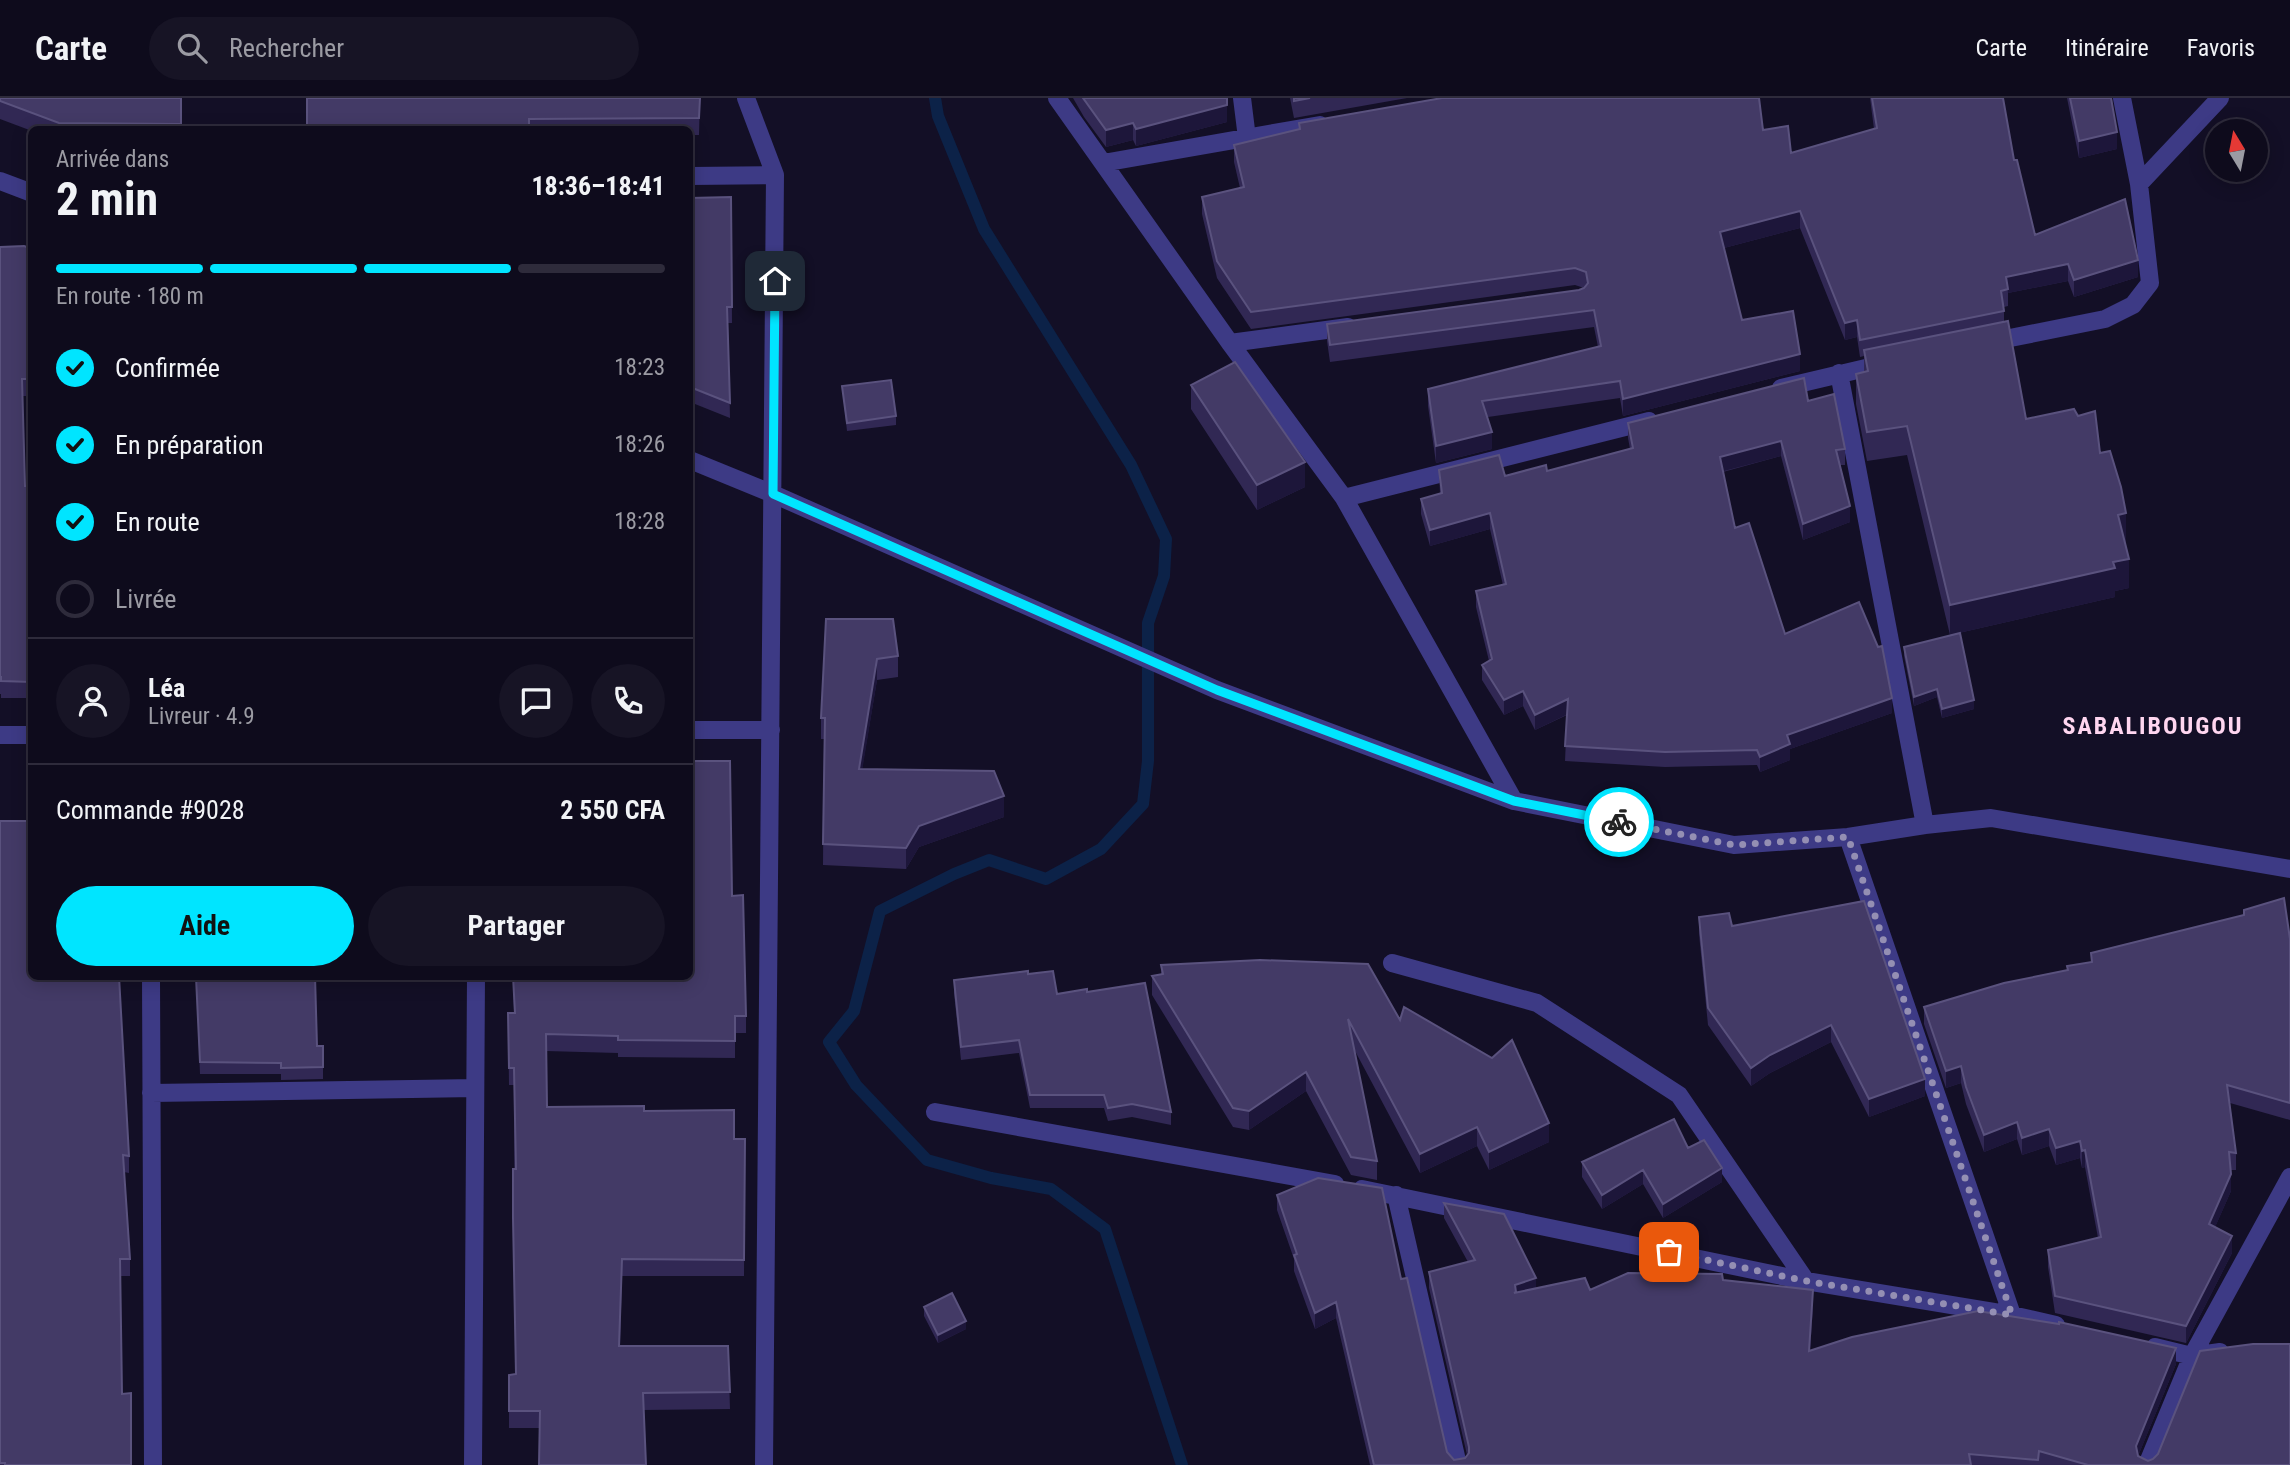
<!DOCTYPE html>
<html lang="fr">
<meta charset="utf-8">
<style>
:root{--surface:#0e0b1c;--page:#171425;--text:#f1f3f6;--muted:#9b9ba3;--line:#2e2b3b;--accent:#00e5ff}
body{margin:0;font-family:"Roboto Condensed",sans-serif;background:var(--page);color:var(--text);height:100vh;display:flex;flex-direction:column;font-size:26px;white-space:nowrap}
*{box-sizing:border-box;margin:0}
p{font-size:23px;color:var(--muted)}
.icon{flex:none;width:38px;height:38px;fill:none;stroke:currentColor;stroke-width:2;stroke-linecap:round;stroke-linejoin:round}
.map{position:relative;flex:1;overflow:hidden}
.sheet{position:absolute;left:28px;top:28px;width:665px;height:854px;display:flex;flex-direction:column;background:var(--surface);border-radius:10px;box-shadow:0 4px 18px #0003,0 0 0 2px var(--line)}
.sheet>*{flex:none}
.needle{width:46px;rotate:350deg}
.fabs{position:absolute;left:2205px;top:21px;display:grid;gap:14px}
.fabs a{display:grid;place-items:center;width:63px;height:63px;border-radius:50%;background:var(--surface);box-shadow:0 4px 18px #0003,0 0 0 2px var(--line);font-size:35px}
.pin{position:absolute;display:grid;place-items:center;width:60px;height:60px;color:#fff;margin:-30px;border-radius:14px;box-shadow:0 4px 10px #0006}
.courier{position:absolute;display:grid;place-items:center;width:70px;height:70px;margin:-35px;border:5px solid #00e5ff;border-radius:50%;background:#fff;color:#222;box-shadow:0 2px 9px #0007}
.overview em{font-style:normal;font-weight:700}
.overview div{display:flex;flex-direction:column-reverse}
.overview{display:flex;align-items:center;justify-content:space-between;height:119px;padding:0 28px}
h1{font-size:46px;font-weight:700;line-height:52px}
.bar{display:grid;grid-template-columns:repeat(4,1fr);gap:10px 7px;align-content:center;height:84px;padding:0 28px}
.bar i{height:9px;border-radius:5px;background:var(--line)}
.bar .active{background:var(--accent)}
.bar p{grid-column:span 4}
.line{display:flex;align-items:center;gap:18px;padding:0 28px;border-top:2px solid var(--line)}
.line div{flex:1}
.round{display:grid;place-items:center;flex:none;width:74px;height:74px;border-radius:37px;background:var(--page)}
ol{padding:0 28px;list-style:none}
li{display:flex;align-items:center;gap:21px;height:77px}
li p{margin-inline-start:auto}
li .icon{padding:7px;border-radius:50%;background:var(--accent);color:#111;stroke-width:4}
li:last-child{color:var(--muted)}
li i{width:38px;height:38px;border:4px solid var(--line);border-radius:50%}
.cta{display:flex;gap:14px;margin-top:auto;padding:14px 28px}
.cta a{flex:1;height:80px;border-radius:42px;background:var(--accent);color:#111;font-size:28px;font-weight:700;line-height:80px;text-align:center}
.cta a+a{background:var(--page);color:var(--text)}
header{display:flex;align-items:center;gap:42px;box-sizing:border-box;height:98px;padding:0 35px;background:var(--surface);border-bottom:2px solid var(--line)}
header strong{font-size:33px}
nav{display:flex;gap:38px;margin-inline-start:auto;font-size:24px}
.search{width:490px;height:63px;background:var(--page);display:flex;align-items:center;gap:18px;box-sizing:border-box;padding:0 24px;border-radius:38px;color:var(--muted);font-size:26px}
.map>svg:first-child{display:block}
</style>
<header>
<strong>Carte</strong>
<div class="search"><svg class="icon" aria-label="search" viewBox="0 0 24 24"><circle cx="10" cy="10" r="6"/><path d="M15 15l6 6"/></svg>Rechercher</div>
<nav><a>Carte</a><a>Itinéraire</a><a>Favoris</a></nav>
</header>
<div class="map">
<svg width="2290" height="1367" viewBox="0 0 2290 1367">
<rect width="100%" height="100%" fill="#130f26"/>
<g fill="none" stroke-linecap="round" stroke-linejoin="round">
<path stroke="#0c2248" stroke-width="12" d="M935 0 938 18 984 131 1131 367 1166 441 1164 478 1148 525V663L1143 706 1101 751 1046 781 989 762 954 776 880 813 854 913 829 944 856 987 927 1062 991 1080 1051 1091 1105 1131 1182 1367"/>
<path stroke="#3d3a85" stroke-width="18" d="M746 0 775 77 764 1367
M1057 0 1230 245 1344 400 1649 323
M1242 0 1247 40
M1103 65 1320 27
M690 78 775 77
M0 83 32 95
M2139 86 2220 0
M1990 244 2105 221 2133 207 2150 185 2139 86 2122 0
M1230 245 1348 229
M1839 275 1925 727
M1781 290 1887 265
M690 362 773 396 1217 592 1514 703 1734 747 1848 739 1925 727 1991 720 2290 771
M1344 400 1514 703
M690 632H771
M0 637H32
M1848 739 2012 1217
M1392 865 1537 905 1679 997 1806 1183
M151 878 153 1367
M151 995 475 990
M935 1014 1335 1086
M1362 1091 1806 1183 2012 1217 2056 1227
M1396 1097 1458 1367
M2155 1249 2192 1258 2220 1254
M473 1367 476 878
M2147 1367 2192 1258 2290 1079"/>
</g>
<path fill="#312854" d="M0 0H181V32H32V33L0 21Z
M307 0H700L699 37H690V32H307Z
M1073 0H1227V24L1136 48 1133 42 1106 49 1084 19Z
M1290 0H1407L1294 20Z
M1870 0H2003L2014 62 2035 137 2138 179 2074 199 2068 183 2008 195V208L2004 209V224L2026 321 2100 355 2126 445H2125L2129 490 2115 493V499L1950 537 1907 357 1867 363 1856 306V276L1864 274V258L1860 259 1857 239 1845 242 1800 130 1724 150 1742 222 1800 273 1623 318 1620 300 1488 319 1492 351 1436 365 1428 308V291L1598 249 1594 229 1330 264 1327 243V226L1579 192 1584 190 1575 187 1251 231 1217 180 1202 116V99L1240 90 1234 64V47L1299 31V25L1763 32 1791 55 1874 31Z
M2067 0H2112L2117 51 2079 60Z
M731 99 732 225H728L730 320 690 304V100Z
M0 149 32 151V298H22L25 388H32V600H1V596H0Z
M1191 287 1305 389 1257 412 1191 311Z
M842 288 896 318V327L847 333Z
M1808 303 1845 351V367H1840L1850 424 1803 442 1781 358 1723 374 1735 430 1785 536 1892 615 1790 651V662L1760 674 1757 667 1665 669 1565 663 1567 617 1535 632 1523 608 1504 617 1482 582V567L1489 563 1476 509V493L1503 487 1490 431 1430 448 1421 416V401L1440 396 1439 372 1505 378 1547 373 1630 351 1628 340V325Z
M826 521 898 558V579L877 582 862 671 1004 719 919 749 906 771 823 767 824 641H821V620Z
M1904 549 1974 611 1942 620 1937 599 1914 608 1904 558Z
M0 723 32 878 121 914 129 1058V1075L124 1074 130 1161V1178H120L122 1296 131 1367H0Z
M732 798 746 918V935H735V960L618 959V955L546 953 547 1009 644 1013 734 1041H745L744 1178H622L620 1248H728L730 1311 644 1312 539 1330H509V1277L515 1276 514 987H509L508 915H514L513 878H690Z
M1699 819 1732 828 1925 998 1869 1019 1831 944 1770 975 1751 988 1708 927 1699 836Z
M2290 841V1022L2230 1005 2236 1055V1072H2231V1093L2215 1129 2232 1155 2186 1245 2055 1215 2048 1169V1152L2098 1140 2085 1069 2082 1070 2080 1060 2056 1067 2049 1048 2022 1057 2017 1041 1984 1054 1966 1006 1961 985 1946 990 1924 926V909L2067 872V868L2091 864V855Z
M1161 867 1400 922 1549 1044 1489 1072 1477 1048 1420 1075 1354 951 1377 1063V1082L1351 1077 1306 993 1249 1032 1233 1029 1152 897V878L1161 876Z
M1028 876 1057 896 1087 894 1171 1014V1027L1132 1019 1108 1023 1104 1010H1030L1019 955 961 962 954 895V882Z
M316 878H409V883L316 882Z
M196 879 317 948H323V981L281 982V976H200Z
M1688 1050 1722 1084 1663 1120 1643 1086 1602 1111 1582 1079V1064Z
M1277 1097 1401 1181 1447 1354 1454 1362 1465 1360 1467 1357 1429 1190V1174L1468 1164 1444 1120V1105L1536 1191 1590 1192 1723 1182 1813 1208 1810 1253 2176 1266 2138 1358 2148 1363 2290 1367H1370L1336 1220 1315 1231 1294 1173V1161L1277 1112Z
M924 1209 966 1231 938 1245 924 1218Z"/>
<path fill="#1d163a" d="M1227 7V24L1136 48V31Z
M1133 25V42L1106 49V32Z
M2117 34V51L2079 60V43Z
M1800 113V130L1720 151V134Z
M2138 162V179L2074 199V182Z
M2068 166V183L2008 195 2006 179Z
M1857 222V239L1845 242V225Z
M1800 256V273L1623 318V301Z
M1492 334V351L1436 365V348Z
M1781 343V358L1720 374V359Z
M1305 364V389L1257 412V387Z
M1850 408V424L1803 442V426Z
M1490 415V431L1430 448V432Z
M2126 415V445L2118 447V417Z
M2129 461V490L2115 493V499L1950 537V507Z
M877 561V582L859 692V671Z
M1937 591V599L1914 608V599Z
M1523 593V608L1504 617V602Z
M1892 600V615L1790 651V662L1760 674V659L1787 637Z
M1568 601V616L1535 632V617Z
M1974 602V611L1942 620V611Z
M1004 698V719L919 749 906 771V750L919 728Z
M1831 927V944L1770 975 1751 988V970L1770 957Z
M1961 968V985L1946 990V973Z
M1306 974V993L1249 1032V1013Z
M1925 981V998L1869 1019V1001Z
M2017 1024V1041L1984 1054V1037Z
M1549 1025V1044L1489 1072V1054Z
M1477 1029V1048L1420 1075V1056Z
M2049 1031V1048L2022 1057V1040Z
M2080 1043V1060L2056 1067V1050Z
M2085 1052V1069L2082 1070V1053Z
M1722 1070V1084L1663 1120V1106Z
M1643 1072V1086L1602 1111V1097Z
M2231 1076V1093L2209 1143V1126Z
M2232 1138V1155L2186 1245V1228Z
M1536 1180V1196L1516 1203 1515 1187Z
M1813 1192V1208L1809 1269V1253Z
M1336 1204V1220L1315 1231V1215Z
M966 1223V1231L938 1245V1237Z
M2176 1250V1266L2136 1363V1348Z"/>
<path fill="#433a66" stroke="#5a527e" stroke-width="2" d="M0 0H181V26L59 25 0 3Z
M307 0H700L699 20 529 21V28L307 27Z
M1083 0H1227V7L1136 31 1133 25 1106 32Z
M1294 0H1310L1294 3Z
M1442 0H1759L1763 32 1788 28 1791 55 1877 30 1872 0H2003L2014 62H2017L2035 137 2125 101 2138 162 2074 182 2068 166 2006 179 2008 191 2001 193 2004 213 1860 242 1857 222 1845 225 1800 113 1720 134 1742 222 1793 213 1800 256 1623 301 1620 283 1482 303 1492 334 1436 348 1428 291 1601 248 1594 212 1330 247 1327 226 1579 192 1584 190 1588 185 1586 174 1575 170 1251 214 1217 163 1202 99 1244 89 1234 47 1300 31 1299 25Z
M2070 0H2111L2117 34 2079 43Z
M731 99 732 209H727L730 305 690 289V100Z
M24 148 32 151V281H22L25 388H32V584L1 583V579H0V149Z
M2008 223 2026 321 2074 311 2078 318 2095 313 2100 355 2110 353 2121 389 2126 415 2118 417 2129 461 2113 464 2115 470 1950 507 1907 328 1867 334 1856 276 1868 273 1864 252Z
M1235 264 1305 364 1257 387 1191 287Z
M1804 280 1808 303 1834 296 1845 351 1836 352 1850 408 1803 426 1781 343 1720 359 1735 430 1749 425 1785 536 1859 504 1878 549 1882 548 1892 600 1787 637 1790 646 1760 659 1757 652 1665 654 1565 648 1568 601 1535 617 1523 593 1504 602 1482 567 1492 561 1476 493 1506 486 1490 415 1430 432 1421 401 1442 395 1439 372 1499 357 1505 378 1546 367 1547 373 1633 350 1628 325Z
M891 282 896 318 847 325 842 288Z
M826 521H893L898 558 877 561 859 671 994 673 1004 698 919 728 906 750 823 746 825 620H821Z
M1960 535 1974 602 1942 611 1937 591 1914 599 1904 549Z
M690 663H730L732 798 743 797 746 918H735V943L618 942V938L546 936 547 1009 644 1008V1013L734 1012V1041H745L744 1162 622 1161 619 1248H728L730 1294 643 1295 646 1367H539L540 1313H509V1277L516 1276 513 1120V1071H516L514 970H509L508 915H515L513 878H690Z
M0 723H32V878H119L129 1058 123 1057 130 1161H120L122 1296 131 1295V1367H5V1365H0Z
M2284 800 2290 841V1005L2227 987 2236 1055 2229 1054 2231 1076 2209 1126 2232 1138 2186 1228 2055 1198 2048 1152 2101 1139 2085 1052 2082 1053 2080 1043 2056 1050 2049 1031 2022 1040 2017 1024 1984 1037 1966 989 1961 968 1946 973 1924 909 2004 885 2068 872 2067 868 2092 864 2091 855 2244 817V812Z
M1864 803 1925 981 1869 1001 1831 927 1770 957 1751 970 1708 910 1699 819 1729 815 1732 828Z
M1260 862 1368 866 1400 922 1404 909 1492 960 1512 942 1549 1025 1489 1054 1477 1029 1420 1056 1348 921 1377 1063 1351 1059 1306 974 1249 1013 1233 1010 1152 878 1163 876 1161 867Z
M1028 873V876L1053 873 1057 896 1087 891V894L1145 885 1171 1014 1132 1006 1108 1010 1104 997H1030L1019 942 961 949 954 882Z
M211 878H315L317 948H323V969L281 970V965L200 964 196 879Z
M1674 1021 1688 1050 1704 1042 1722 1070 1663 1106 1643 1072 1602 1097 1582 1064Z
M1318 1080 1382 1090 1401 1181 1407 1180 1447 1354 1454 1362 1465 1360 1469 1355V1349L1429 1174 1475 1162 1444 1105 1504 1116 1536 1180 1515 1187 1516 1194 1514 1195 1585 1180 1590 1192 1628 1175 1722 1176 1723 1182 1813 1192 1809 1253 1852 1239 1978 1213 2059 1226V1224L2176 1250 2136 1348 2138 1358 2148 1363 2153 1361 2158 1356 2200 1253 2253 1246H2290V1367H2088L2039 1353 2038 1362 1969 1356 1971 1367H1374L1336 1204 1315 1215 1294 1157 1297 1156 1277 1097Z
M952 1195 966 1223 938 1237 924 1209Z"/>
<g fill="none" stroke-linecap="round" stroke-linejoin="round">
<path stroke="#948fb3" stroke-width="7" stroke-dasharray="0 12.6" d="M1619 724 1734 747 1848 739 2012 1217 1806 1183 1669 1154"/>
<path stroke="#00e5ff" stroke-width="9" d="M775 183 773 396 1217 592 1514 703 1619 724"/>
</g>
<g text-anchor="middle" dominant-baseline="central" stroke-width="5" stroke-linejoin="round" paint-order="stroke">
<g font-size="24" font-weight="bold" letter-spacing="2" fill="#ffd6f0" stroke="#130f26">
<text x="2153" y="628">SABALIBOUGOU</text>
</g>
</g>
</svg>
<div class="fabs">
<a><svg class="needle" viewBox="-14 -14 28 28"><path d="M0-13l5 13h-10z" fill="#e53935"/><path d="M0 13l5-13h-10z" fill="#9b9ba3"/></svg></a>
</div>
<div class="pin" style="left:1669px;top:1154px;background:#ea580c"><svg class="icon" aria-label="bag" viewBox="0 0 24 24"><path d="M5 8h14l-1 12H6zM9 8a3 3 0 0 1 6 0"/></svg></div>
<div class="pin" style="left:775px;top:183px;background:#1f2937"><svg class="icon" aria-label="home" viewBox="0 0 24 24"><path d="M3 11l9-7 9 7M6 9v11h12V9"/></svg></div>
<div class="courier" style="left:1619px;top:724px"><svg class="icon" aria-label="bike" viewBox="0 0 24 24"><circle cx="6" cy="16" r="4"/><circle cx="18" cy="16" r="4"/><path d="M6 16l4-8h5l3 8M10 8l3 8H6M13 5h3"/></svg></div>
<section class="sheet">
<div class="overview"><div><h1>2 min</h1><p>Arrivée dans</p></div><em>18:36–18:41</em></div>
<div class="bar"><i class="active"></i><i class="active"></i><i class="active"></i><i></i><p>En route · 180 m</p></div>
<ol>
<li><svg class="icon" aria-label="check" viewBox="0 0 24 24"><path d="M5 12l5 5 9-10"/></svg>Confirmée<p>18:23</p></li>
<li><svg class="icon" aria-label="check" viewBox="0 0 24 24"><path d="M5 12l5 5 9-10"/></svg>En préparation<p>18:26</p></li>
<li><svg class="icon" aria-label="check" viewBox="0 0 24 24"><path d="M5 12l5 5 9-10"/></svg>En route<p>18:28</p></li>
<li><i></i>Livrée</li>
</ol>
<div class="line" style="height:126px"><a class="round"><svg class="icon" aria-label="person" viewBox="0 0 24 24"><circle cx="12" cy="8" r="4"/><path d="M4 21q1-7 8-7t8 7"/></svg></a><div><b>Léa</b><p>Livreur · 4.9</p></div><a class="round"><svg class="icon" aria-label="chat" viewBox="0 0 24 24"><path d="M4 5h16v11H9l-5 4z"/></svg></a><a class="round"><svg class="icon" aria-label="phone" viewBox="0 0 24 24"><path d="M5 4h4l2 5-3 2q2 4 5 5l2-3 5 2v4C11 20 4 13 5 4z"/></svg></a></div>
<div class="line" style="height:91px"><div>Commande #9028</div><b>2 550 CFA</b></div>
<div class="cta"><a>Aide</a><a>Partager</a></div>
</section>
</div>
